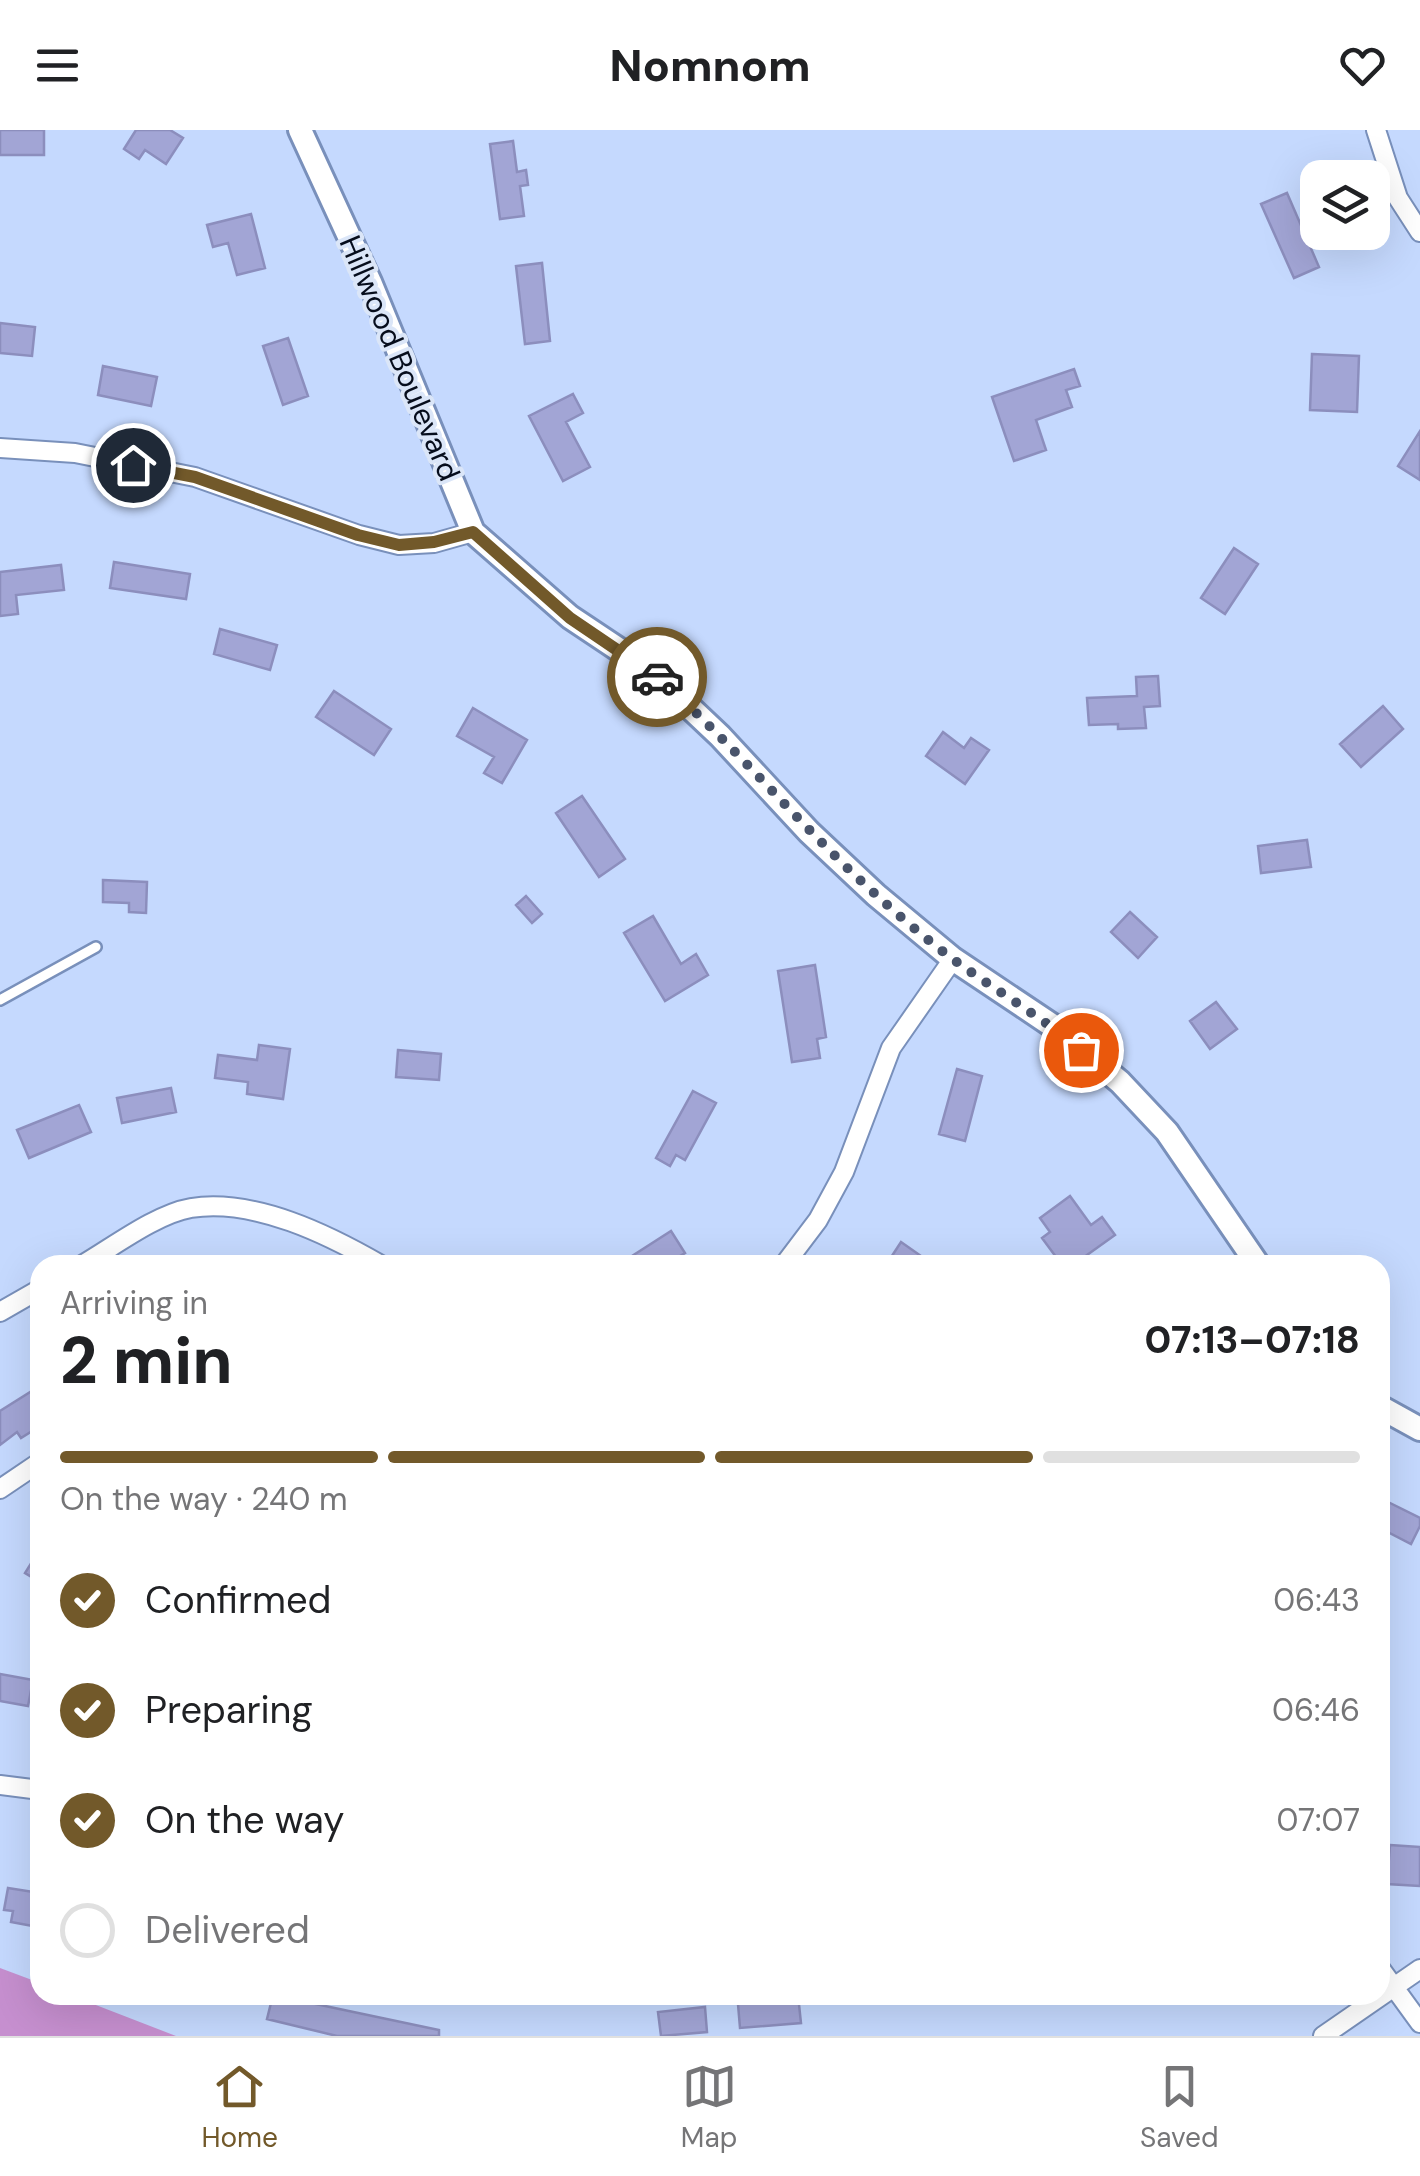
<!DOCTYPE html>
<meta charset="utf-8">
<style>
:root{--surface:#fff;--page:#f6f6f6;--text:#202124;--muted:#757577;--line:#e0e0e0;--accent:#72592a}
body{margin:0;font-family:"DM Sans",sans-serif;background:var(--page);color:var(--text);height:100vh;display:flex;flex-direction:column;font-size:38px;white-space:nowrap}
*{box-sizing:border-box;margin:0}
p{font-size:32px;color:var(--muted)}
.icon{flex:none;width:55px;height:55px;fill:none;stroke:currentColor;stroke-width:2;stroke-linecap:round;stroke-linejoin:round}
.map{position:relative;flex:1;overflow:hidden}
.sheet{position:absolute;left:30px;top:1125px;width:1360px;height:750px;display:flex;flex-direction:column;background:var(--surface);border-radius:30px;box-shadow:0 10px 40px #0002}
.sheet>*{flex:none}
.tools{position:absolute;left:1300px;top:30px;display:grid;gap:20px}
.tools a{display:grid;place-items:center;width:90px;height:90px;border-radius:20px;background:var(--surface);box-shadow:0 10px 40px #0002;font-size:50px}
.pin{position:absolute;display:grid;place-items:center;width:85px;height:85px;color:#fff;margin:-42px;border:5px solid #fff;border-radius:50%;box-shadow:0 2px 10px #0007}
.courier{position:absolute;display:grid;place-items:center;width:100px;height:100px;margin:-50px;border:8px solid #72592a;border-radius:50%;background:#fff;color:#222;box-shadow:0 2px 12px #0007}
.overview em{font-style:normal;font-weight:800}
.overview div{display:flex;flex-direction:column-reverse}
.overview{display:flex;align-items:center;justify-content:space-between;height:170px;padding:0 30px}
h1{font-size:65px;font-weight:800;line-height:75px}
.bar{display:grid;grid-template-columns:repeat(4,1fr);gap:15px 10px;align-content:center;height:120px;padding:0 30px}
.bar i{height:12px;border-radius:8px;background:var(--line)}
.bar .on{background:var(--accent)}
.bar p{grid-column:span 4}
ol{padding:0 30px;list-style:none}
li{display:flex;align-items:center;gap:30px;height:110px}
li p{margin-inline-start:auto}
li .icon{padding:10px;border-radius:50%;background:var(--accent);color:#fff;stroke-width:4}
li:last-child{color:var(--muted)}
li i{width:55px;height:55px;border:5px solid var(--line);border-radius:50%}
header{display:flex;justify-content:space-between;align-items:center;height:130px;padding:0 30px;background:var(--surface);font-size:45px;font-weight:800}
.tabs{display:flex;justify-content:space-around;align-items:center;height:140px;border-top:2px solid var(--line);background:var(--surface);font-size:28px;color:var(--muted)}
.tabs a{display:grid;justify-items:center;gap:5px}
.tabs .on{color:var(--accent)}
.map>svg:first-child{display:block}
</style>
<header><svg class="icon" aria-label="menu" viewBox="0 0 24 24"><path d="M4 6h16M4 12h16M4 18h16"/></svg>Nomnom<svg class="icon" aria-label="heart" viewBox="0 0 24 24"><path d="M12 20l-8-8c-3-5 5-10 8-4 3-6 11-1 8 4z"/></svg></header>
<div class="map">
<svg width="1420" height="1906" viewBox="0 0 1420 1906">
<rect width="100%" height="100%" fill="#c5d9fe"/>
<path fill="#c68fcf" d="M0 1838 40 1853V1865H70L176 1906H0Z"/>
<path fill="#a2a5d5" stroke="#8c8ebd" stroke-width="2.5" d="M0 0H44V25H0Z
M136 0H170L183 8 166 34 145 20 139 29 124 19Z
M513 11 517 42 526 40 528 55 520 56 524 86 500 89 490 14Z
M1287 63 1319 137 1294 148 1261 74Z
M251 84 265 138 237 145 228 113 213 117 207 95Z
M542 133 550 211 525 214 516 136Z
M0 193 35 197 32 226 0 223Z
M288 208 308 266 283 275 263 216Z
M1312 224 1359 226 1357 282 1310 280Z
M103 236 157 247 151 276 98 265Z
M1074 239 1080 256 1066 260 1072 277 1036 290 1046 320 1014 331 992 267Z
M573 264 583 283 566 292 590 337 563 351 529 286Z
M1420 301V350L1398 336Z
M1234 418 1258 434 1225 484 1201 468Z
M114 432 190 444 186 469 110 458Z
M61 435 64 460 16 465 18 484 0 486V442Z
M220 499 277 515 270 540 214 524Z
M1158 546 1160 576 1144 577 1146 598 1118 599V594L1089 595 1087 568 1137 566 1136 547Z
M334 561 391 599 374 625 316 587Z
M1383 576 1403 599 1361 637 1340 614Z
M473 578 527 610 502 653 484 643 494 627 457 606Z
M943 602 964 618 971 608 989 620 965 654 926 626Z
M582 666 625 729 599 747 556 683Z
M1307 710 1311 737 1261 743 1258 716Z
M103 750 147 752 146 783 129 782V773L103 772Z
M526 766 542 784 532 793 516 775Z
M1130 782 1157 807 1138 828 1111 802Z
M653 786 681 834 696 824 708 845 665 871 624 803Z
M815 835 826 907 817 909 820 928 792 932 778 841Z
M1216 872 1237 899 1210 919 1190 891Z
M259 915 290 919 283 969 247 964 248 952 215 948 218 925 257 930Z
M398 920 441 924 439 950 396 947Z
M957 939 982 946 965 1011 939 1004Z
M171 958 176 982 122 993 117 968Z
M693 961 716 973 685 1030 676 1025 670 1036 656 1028Z
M79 975 91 1002 29 1028 17 1000Z
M1070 1066 1091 1095 1102 1087 1115 1105 1073 1135H1062L1042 1108 1050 1102 1040 1088Z
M671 1101 685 1123 665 1135H618Z
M901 1112 921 1126 915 1135H886Z
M35 1259 40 1267V1296L21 1308 17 1302 0 1315V1281Z
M1380 1368 1420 1388V1396L1411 1414 1380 1398Z
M40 1419V1452L25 1443Z
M0 1544 33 1550 28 1576 0 1571Z
M1390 1715 1420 1717V1756L1387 1754Z
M8 1758 40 1763 38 1797 11 1792 13 1781 4 1780Z
M273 1865 439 1900V1906H337L267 1889Z
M777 1865H798L801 1893 740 1898 738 1874 778 1870Z
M705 1877 707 1902 661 1906 658 1882Z"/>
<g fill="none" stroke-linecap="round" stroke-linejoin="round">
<defs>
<path id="service" d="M0 870 96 817"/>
<path id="minor" d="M1376 0 1398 68 1420 102
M0 318 75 323 195 347 359 405 399 415 434 413 473 402
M82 1135C113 1117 156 1084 191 1078 255 1068 329 1105 381 1135
M784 1135 818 1090 844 1042 891 918 953 829
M0 1182 40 1159
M0 1359 40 1332
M0 1655 40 1660
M1380 1838 1420 1893
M1323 1906 1420 1839"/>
<path id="tertiary" d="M300 0 370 152 473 402 570 487 648 539 666 555 720 606 809 702 876 765 953 829 1053 896 1120 952 1167 1002 1258 1135
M1380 1277 1420 1299"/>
</defs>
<use href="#service" stroke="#7990bb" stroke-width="14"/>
<use href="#minor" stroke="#7990bb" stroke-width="22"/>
<use href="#tertiary" stroke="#7990bb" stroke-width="28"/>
<use href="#service" stroke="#fff" stroke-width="9"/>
<use href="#minor" stroke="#fff" stroke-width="18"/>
<use href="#tertiary" stroke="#fff" stroke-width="22"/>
</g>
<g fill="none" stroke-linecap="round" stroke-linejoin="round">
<path stroke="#49546b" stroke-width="10" stroke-dasharray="0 18" d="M657 547C734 614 798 694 874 763 898 785 924 807 950 827 993 859 1039 885 1081 920"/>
<path stroke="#72592a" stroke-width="12" d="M133 335 195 347 358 405 399 415 434 412 473 402 570 488 657 547"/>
</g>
<g text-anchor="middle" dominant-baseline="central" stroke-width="8" stroke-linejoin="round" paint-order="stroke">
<g font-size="30" fill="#060d1c" stroke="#dbe6f8">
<text transform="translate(400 228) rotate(67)">Hillwood Boulevard</text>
</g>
</g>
</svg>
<div class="tools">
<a><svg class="icon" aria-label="layers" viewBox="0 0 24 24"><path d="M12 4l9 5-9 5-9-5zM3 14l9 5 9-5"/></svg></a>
</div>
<div class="pin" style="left:1081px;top:920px;background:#ea580c"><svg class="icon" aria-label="bag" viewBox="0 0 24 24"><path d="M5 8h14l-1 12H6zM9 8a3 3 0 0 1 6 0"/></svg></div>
<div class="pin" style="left:133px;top:335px;background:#1f2937"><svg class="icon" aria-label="home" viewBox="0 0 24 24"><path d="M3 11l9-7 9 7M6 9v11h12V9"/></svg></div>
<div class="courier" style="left:657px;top:547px"><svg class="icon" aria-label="car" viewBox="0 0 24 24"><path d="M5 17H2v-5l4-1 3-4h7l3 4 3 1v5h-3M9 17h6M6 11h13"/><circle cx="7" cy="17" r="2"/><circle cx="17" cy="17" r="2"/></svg></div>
<section class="sheet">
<div class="overview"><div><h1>2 min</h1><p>Arriving in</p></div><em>07:13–07:18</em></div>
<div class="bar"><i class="on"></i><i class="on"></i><i class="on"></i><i></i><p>On the way · 240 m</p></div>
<ol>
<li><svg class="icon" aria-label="check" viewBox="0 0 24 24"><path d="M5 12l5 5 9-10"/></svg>Confirmed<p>06:43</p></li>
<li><svg class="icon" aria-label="check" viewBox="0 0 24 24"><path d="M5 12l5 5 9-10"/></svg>Preparing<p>06:46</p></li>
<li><svg class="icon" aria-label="check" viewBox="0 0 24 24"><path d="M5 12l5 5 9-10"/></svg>On the way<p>07:07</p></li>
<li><i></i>Delivered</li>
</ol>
</section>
</div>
<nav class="tabs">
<a class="on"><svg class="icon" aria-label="home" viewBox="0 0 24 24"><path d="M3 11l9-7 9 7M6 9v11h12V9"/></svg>Home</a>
<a><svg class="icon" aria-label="map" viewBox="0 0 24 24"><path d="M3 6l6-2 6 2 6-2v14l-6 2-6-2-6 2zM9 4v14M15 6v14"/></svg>Map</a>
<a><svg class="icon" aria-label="saved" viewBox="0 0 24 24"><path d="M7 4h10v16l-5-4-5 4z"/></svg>Saved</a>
</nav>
